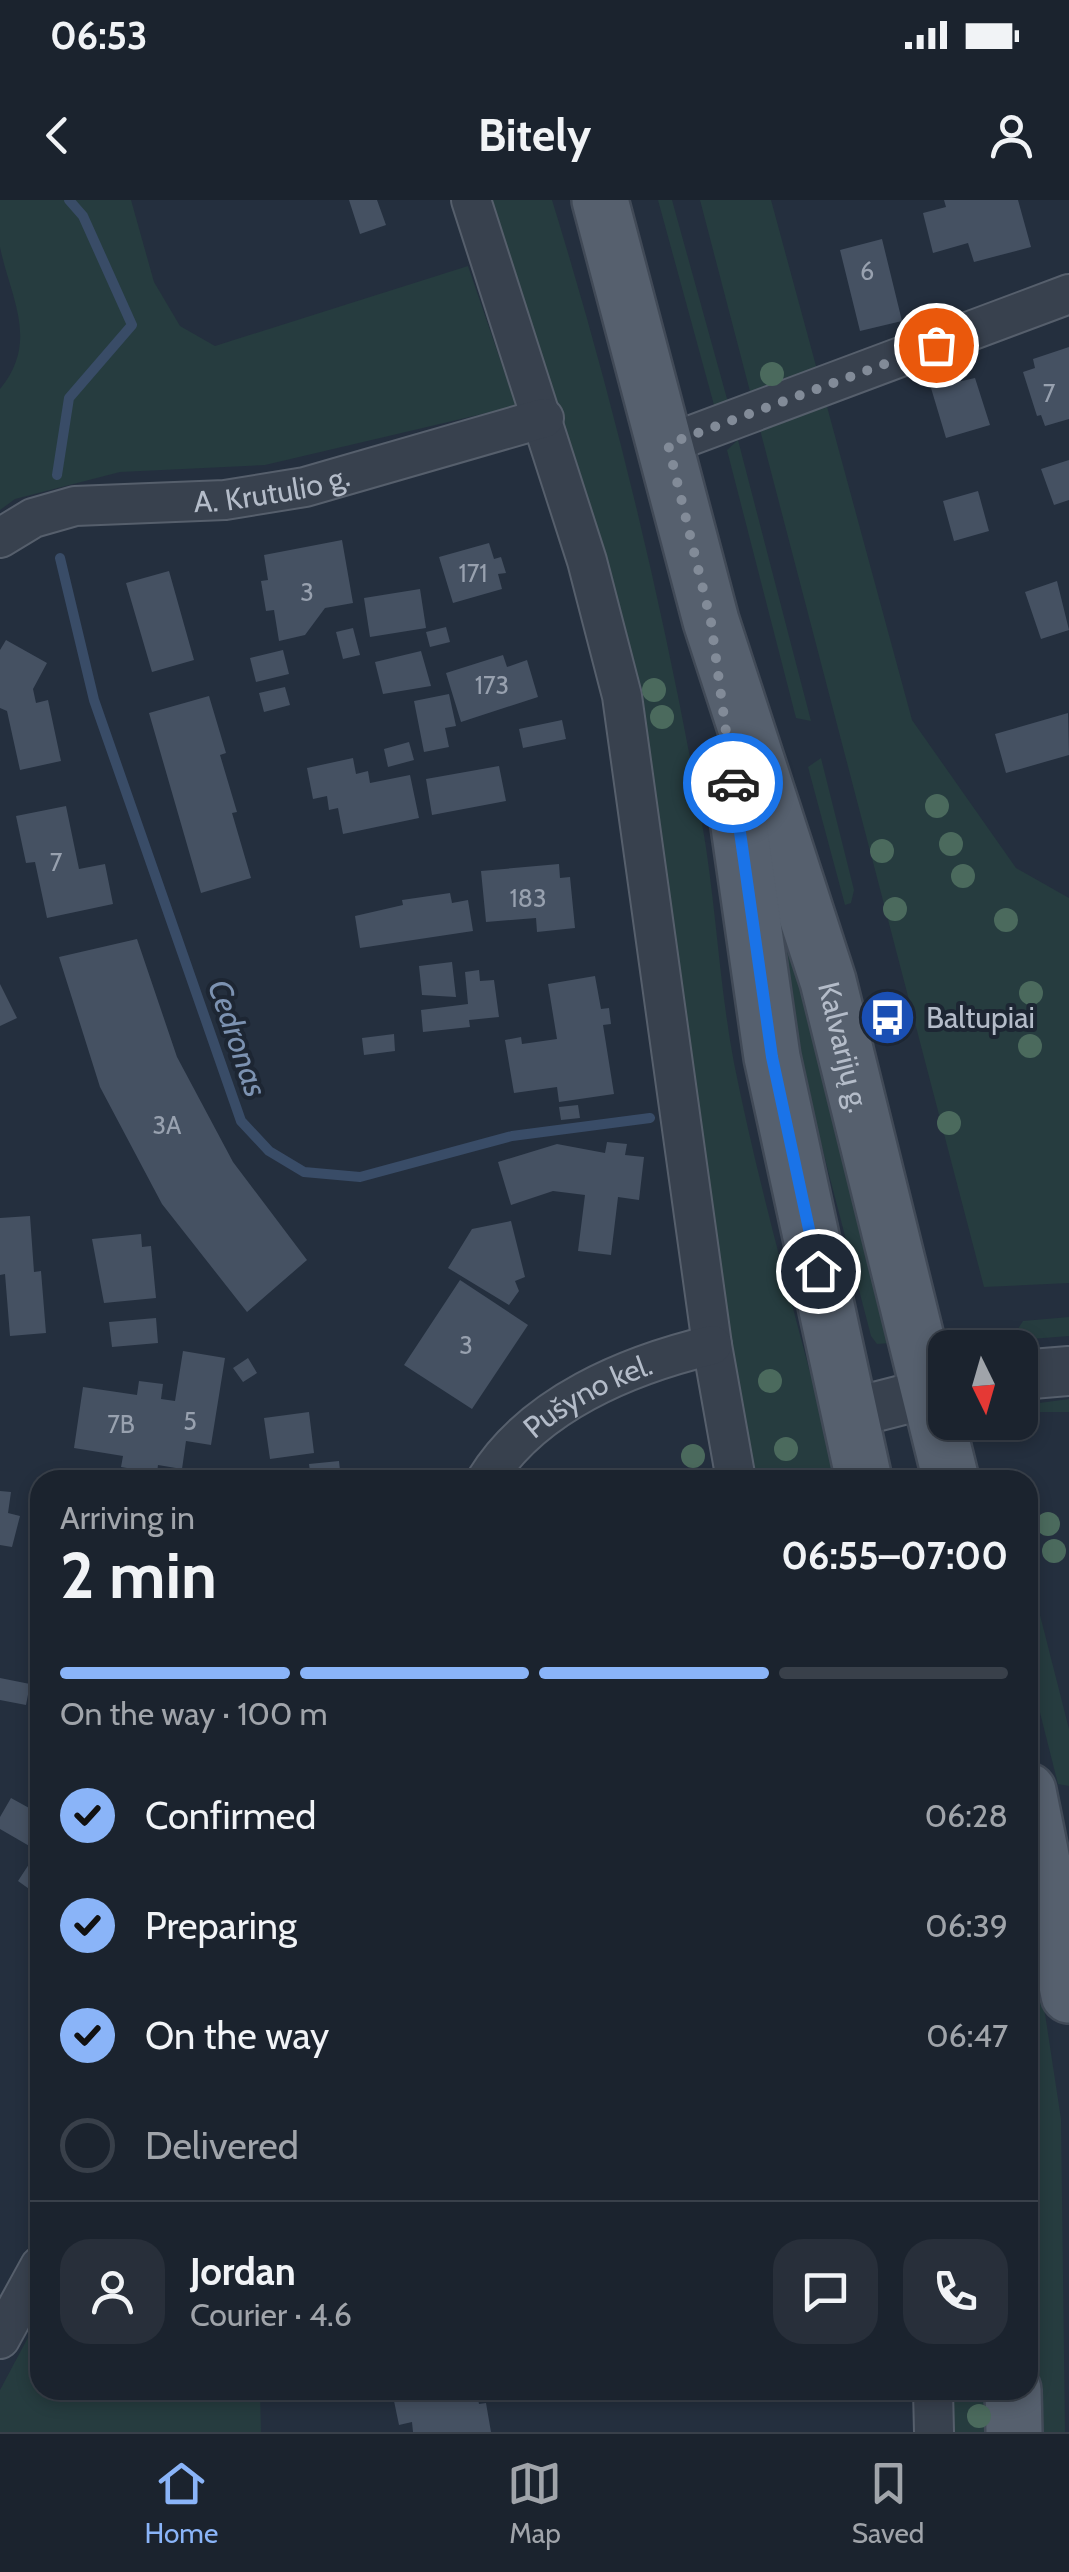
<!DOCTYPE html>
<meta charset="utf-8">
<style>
:root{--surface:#1b232e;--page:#282f3a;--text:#f1f3f6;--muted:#a0a4aa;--line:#39404a;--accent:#8ab4f8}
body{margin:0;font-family:Cabin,sans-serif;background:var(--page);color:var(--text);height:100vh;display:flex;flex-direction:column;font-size:38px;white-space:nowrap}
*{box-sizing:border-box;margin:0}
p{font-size:32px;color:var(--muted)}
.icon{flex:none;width:55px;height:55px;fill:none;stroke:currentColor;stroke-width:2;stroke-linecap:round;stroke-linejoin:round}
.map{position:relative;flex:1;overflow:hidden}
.sheet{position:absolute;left:30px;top:1270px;width:1008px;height:930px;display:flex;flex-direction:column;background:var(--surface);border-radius:30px;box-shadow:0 5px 15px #0003,0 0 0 2px var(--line)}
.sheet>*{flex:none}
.needle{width:65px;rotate:175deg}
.tools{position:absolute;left:928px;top:1130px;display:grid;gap:20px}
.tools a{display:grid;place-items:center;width:110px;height:110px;border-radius:20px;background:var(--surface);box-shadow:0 5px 15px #0003,0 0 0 2px var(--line);font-size:50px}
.pin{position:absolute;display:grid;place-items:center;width:85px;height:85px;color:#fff;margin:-42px;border:5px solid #fff;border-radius:50%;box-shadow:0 2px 10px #0007}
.courier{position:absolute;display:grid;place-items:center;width:100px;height:100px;margin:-50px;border:8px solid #1a73e8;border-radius:50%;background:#fff;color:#222;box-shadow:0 2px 12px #0007}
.summary em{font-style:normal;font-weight:800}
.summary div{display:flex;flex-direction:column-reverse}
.summary{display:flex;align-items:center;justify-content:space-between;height:170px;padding:0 30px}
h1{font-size:65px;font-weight:800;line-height:75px}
.bar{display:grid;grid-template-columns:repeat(4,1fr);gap:15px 10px;align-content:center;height:120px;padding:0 30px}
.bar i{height:12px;border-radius:8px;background:var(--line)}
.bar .selected{background:var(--accent)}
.bar p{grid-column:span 4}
.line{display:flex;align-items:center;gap:25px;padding:0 30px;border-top:2px solid var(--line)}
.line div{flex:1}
.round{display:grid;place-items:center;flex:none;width:105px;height:105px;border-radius:30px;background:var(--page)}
ol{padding:0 30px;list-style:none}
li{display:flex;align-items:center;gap:30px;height:110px}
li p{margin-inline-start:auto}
li .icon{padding:10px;border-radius:50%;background:var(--accent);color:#111;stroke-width:4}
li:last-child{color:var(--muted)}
li i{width:55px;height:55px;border:5px solid var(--line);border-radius:50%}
.status{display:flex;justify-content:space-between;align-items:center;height:70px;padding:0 50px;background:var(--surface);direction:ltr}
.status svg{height:28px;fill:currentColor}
header{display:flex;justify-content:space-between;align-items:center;height:130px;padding:0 30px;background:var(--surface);font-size:45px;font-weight:800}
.dock{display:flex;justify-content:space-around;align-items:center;height:140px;border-top:2px solid var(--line);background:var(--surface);font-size:28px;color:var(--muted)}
.dock a{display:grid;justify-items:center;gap:5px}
.dock .selected{color:var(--accent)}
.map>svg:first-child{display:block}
</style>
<div class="status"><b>06:53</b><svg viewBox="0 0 49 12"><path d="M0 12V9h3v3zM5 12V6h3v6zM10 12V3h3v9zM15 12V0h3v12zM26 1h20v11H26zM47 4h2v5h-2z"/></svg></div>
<header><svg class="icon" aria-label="back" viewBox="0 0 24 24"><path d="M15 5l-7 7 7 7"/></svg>Bitely<svg class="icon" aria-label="person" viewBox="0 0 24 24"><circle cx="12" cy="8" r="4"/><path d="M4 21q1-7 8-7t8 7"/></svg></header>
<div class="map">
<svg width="1069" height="2232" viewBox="0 0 1069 2232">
<rect width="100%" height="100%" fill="#242f3e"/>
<path fill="#263c3f" d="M0 0H131L154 82 180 126 215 146 468 66 516 206 265 265 120 272 15 299 0 310V189C40 141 10 97 0 47 0 33 0 15 0 0Z
M491 0H552C615 204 665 413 702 623 716 703 719 784 734 863 762 1003 803 1141 838 1280H752L618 401Z
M658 0H672L729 206 714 205Z
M700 0H771L912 520 1016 668 1069 698V1083L984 1087Z
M738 240 811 521 796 518 727 250Z
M821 558 854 690 851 703 845 705 808 567Z
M747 573 891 1143 877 1144 871 1136 798 855Z
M1069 1117V1136L1018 1140 1016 1132 1023 1121Z
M1069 1199V1212H1036L1032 1204Z
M1028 1368 1069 1529V1586L1058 1584 1028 1465Z
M1028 1702 1061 1919 1065 2232H1036Z
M40 2115V2190H260L261 2232H0V2190Z
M949 2190H993V2232H948Z"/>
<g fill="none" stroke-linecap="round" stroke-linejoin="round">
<path stroke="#394c67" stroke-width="10" d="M57 275 69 198 132 125 83 16 69 0
M60 358 94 500 241 921 269 951 304 972 360 977 512 936 650 918"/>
</g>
<path fill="#455162" d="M349 0H377L386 25 360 34Z
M944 0H1018L1031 47 974 62 968 43 933 53 923 13 946 7Z
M882 39 902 121 860 131 840 50Z
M1069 147V219L1045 226 1041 215 1037 216 1023 172 1035 168 1033 159Z
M975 178 990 225 946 238 931 188Z
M1069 260V300L1054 305 1041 269Z
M978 291 989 331 954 341 943 301Z
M342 340 353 403 325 408 305 435 279 441 274 410 266 411 261 381 268 380 264 355Z
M489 343 494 359 501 357 506 373 498 374 502 389 453 403 439 357Z
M169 371 194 460 152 472 126 383Z
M1057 381 1069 430 1041 439 1025 392Z
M420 389 426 428 370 437 364 398Z
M446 427 450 442 430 447 426 432Z
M353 428 360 455 343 459 336 432Z
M6 440 47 463 33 489 36 503 48 500 61 561 20 570 7 511 0 508V450Z
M283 450 289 474 256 482 250 458Z
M421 451 431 486 383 494 375 462Z
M503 455 507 467 527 460 538 497 461 522 446 473Z
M285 487 290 505 264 512 259 493Z
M449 494 456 526 445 528 449 547 424 552 414 501Z
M209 496 226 553 220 555 237 612 232 613 251 678 201 693 149 513Z
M1068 513 1069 555 1006 573 995 534Z
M562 520 566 539 523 548 519 529Z
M409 542 414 560 388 567 384 549Z
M353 558 356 574 368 571 370 583 410 575 419 618 343 634 338 608 329 610 327 596 313 599 307 568Z
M499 566 506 601 432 615 426 579Z
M66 606 79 669 105 664 113 704 47 718 35 662 26 663 16 616Z
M559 664 560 678 570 677 575 728 537 732 536 718 486 722 481 671Z
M450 693 452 703 468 700 473 731 360 748 355 716 403 705 402 700Z
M137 739 177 857 233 962 307 1060 247 1112 162 1004 100 887 59 757Z
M452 762 456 797 422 795 419 766Z
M479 770 480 781 494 780 499 817 469 820 470 827 423 832 421 810 468 804 465 772Z
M595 776 601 809 609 808 611 824 603 825 614 894 559 902 557 887 514 893 505 840 521 837 522 844 557 839 548 784Z
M0 784 17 818 0 826Z
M394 834 395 851 364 855 362 838Z
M578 905 580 918 561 920 559 907Z
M607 942 627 944 625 955 644 957 639 1000 618 997 611 1055 578 1051 585 995 553 991 511 1005 498 962 557 944 605 953Z
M30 1016 34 1072 41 1071 46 1133 10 1136 5 1074 0 1075V1018Z
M511 1021 525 1077 515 1081 519 1091 509 1105 448 1068 472 1029Z
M141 1034 142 1047 151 1046 156 1098 104 1103 92 1039Z
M460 1080 528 1125 472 1209 404 1165Z
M156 1118 158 1143 112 1147 109 1122Z
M183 1151 225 1158 211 1245 186 1241 182 1269 158 1265 157 1273 121 1267 123 1256 74 1248 83 1187 137 1195 139 1181 163 1184 161 1199 175 1201Z
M248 1158 257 1173 243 1182 233 1168Z
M309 1212 314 1253 270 1259 264 1218Z
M339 1261 341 1280H311L309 1264Z
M0 1291 11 1292 8 1313 20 1316 12 1347 0 1345Z
M0 1478 30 1484 26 1505 0 1500Z
M11 1598 40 1614 38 1651 0 1629V1617Z
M35 1655 40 1659V1679L32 1691 18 1681Z
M434 2190H476L479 2204 486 2203 491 2232H413L412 2222 399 2225 394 2201Z"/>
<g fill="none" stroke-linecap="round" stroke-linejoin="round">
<defs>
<g id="minor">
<path d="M471 0 587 361 622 496 712 1145 736 1280"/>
<path d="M668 244 1069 94"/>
<path id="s1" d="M0 338 33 318 75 306 225 300 305 287 544 218"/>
<path id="s2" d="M486 1280C533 1204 628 1165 712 1145"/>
<path d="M0 2139 40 2066"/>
<path d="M933 2190 934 2232"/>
</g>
<path id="tertiary" d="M1020 1175 1069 1171
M848 1214 945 1189"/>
<g id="primary">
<path id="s3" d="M600 0 711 421 828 781 951 1280"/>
<path d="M730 563 772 857 864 1280"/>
<path d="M1028 1591 1069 1795"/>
<path d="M1013 2190 1014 2232"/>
</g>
</defs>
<use href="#minor" stroke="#565f6c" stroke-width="42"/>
<use href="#tertiary" stroke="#565f6c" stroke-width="52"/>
<use href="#primary" stroke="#414a57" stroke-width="60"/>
<use href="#minor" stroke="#38414e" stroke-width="38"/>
<use href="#tertiary" stroke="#38414e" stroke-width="48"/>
<use href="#primary" stroke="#56606e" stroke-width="55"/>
</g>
<g fill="#4b6a5d">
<circle cx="772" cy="174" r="12"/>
<circle cx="654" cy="490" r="12"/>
<circle cx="662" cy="517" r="12"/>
<circle cx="937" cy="606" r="12"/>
<circle cx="951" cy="644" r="12"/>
<circle cx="882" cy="651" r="12"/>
<circle cx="963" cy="676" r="12"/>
<circle cx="895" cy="709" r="12"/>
<circle cx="1006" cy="720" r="12"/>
<circle cx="1031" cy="793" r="12"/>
<circle cx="1030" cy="846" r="12"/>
<circle cx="949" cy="923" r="12"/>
<circle cx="770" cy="1181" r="12"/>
<circle cx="786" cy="1249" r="12"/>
<circle cx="693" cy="1256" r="12"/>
<circle cx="1048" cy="1324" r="12"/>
<circle cx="1054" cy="1351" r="12"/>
<circle cx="979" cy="2216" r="12"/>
</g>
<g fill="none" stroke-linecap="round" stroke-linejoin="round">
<path stroke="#828b98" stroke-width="10" stroke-dasharray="0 18" d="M733 583 711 422 668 244 936 145"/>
<path stroke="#1a73e8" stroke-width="12" d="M733 583 772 857 818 1071"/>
</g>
<defs>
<symbol id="bus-disc" viewBox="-11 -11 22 22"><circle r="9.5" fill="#1a4fb4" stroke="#1d2633"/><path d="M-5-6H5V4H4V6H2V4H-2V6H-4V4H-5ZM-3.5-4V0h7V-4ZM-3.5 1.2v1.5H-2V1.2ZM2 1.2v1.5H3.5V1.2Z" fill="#fff"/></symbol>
</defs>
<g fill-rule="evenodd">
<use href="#bus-disc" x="856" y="786" width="63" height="63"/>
</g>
<g text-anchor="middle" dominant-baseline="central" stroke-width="8" stroke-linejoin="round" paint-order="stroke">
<g font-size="25" fill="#98a1af">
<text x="867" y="71">6</text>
<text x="1049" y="193">7</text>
<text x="473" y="373">171</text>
<text x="307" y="392">3</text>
<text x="492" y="485">173</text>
<text x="56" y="662">7</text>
<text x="528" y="698">183</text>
<text x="167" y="925">3A</text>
<text x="466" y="1145">3</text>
<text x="190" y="1221">5</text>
<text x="121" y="1224">7B</text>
</g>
<g font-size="30" fill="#b4bcc9" stroke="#1d2633">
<text stroke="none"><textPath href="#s1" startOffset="280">A. Krutulio g.</textPath></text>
<text stroke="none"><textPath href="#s3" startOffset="882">Kalvarijų g.</textPath></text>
<text stroke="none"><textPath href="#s2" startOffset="135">Pušyno kel.</textPath></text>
</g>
<g font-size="30" fill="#b4bcc9" stroke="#1d2633" text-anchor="start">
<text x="926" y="817">Baltupiai</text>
</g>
<g font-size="32" font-style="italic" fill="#7c92b1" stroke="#1d2633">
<text transform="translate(238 838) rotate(71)">Cedronas</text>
</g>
</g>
</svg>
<div class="tools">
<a><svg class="needle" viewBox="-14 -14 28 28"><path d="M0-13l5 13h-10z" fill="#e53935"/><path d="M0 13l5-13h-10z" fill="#a0a4aa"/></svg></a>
</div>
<div class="pin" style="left:936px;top:145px;background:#ea580c"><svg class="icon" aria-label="bag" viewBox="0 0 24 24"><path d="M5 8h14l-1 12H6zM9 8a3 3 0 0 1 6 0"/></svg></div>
<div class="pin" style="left:818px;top:1071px;background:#1f2937"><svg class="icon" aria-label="home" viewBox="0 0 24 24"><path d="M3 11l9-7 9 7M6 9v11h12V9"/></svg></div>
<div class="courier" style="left:733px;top:583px"><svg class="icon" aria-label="car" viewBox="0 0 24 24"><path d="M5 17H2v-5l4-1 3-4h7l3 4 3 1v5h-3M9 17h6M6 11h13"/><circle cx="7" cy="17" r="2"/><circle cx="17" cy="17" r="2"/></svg></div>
<section class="sheet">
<div class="summary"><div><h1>2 min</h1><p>Arriving in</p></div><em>06:55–07:00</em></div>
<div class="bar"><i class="selected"></i><i class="selected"></i><i class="selected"></i><i></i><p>On the way · 100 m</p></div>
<ol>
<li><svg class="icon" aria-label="check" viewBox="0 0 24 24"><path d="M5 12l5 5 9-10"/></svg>Confirmed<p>06:28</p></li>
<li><svg class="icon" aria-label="check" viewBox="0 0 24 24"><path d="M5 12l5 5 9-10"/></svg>Preparing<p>06:39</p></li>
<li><svg class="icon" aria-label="check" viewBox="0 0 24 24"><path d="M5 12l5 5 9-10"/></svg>On the way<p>06:47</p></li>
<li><i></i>Delivered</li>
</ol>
<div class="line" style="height:180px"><a class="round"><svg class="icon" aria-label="person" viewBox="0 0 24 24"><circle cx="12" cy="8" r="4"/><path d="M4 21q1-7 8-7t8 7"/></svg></a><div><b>Jordan</b><p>Courier · 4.6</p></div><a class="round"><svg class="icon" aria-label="chat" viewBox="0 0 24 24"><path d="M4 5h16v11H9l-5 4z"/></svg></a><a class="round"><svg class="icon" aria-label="phone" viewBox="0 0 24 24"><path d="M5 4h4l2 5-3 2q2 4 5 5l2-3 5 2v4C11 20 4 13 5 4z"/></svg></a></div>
</section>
</div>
<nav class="dock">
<a class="selected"><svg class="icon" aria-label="home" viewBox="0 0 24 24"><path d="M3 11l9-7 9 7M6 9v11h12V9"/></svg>Home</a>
<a><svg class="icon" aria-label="map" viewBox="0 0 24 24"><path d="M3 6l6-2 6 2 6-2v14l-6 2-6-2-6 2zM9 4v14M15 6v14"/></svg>Map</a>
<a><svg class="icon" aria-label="saved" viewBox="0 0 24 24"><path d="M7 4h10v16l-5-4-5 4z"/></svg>Saved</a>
</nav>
